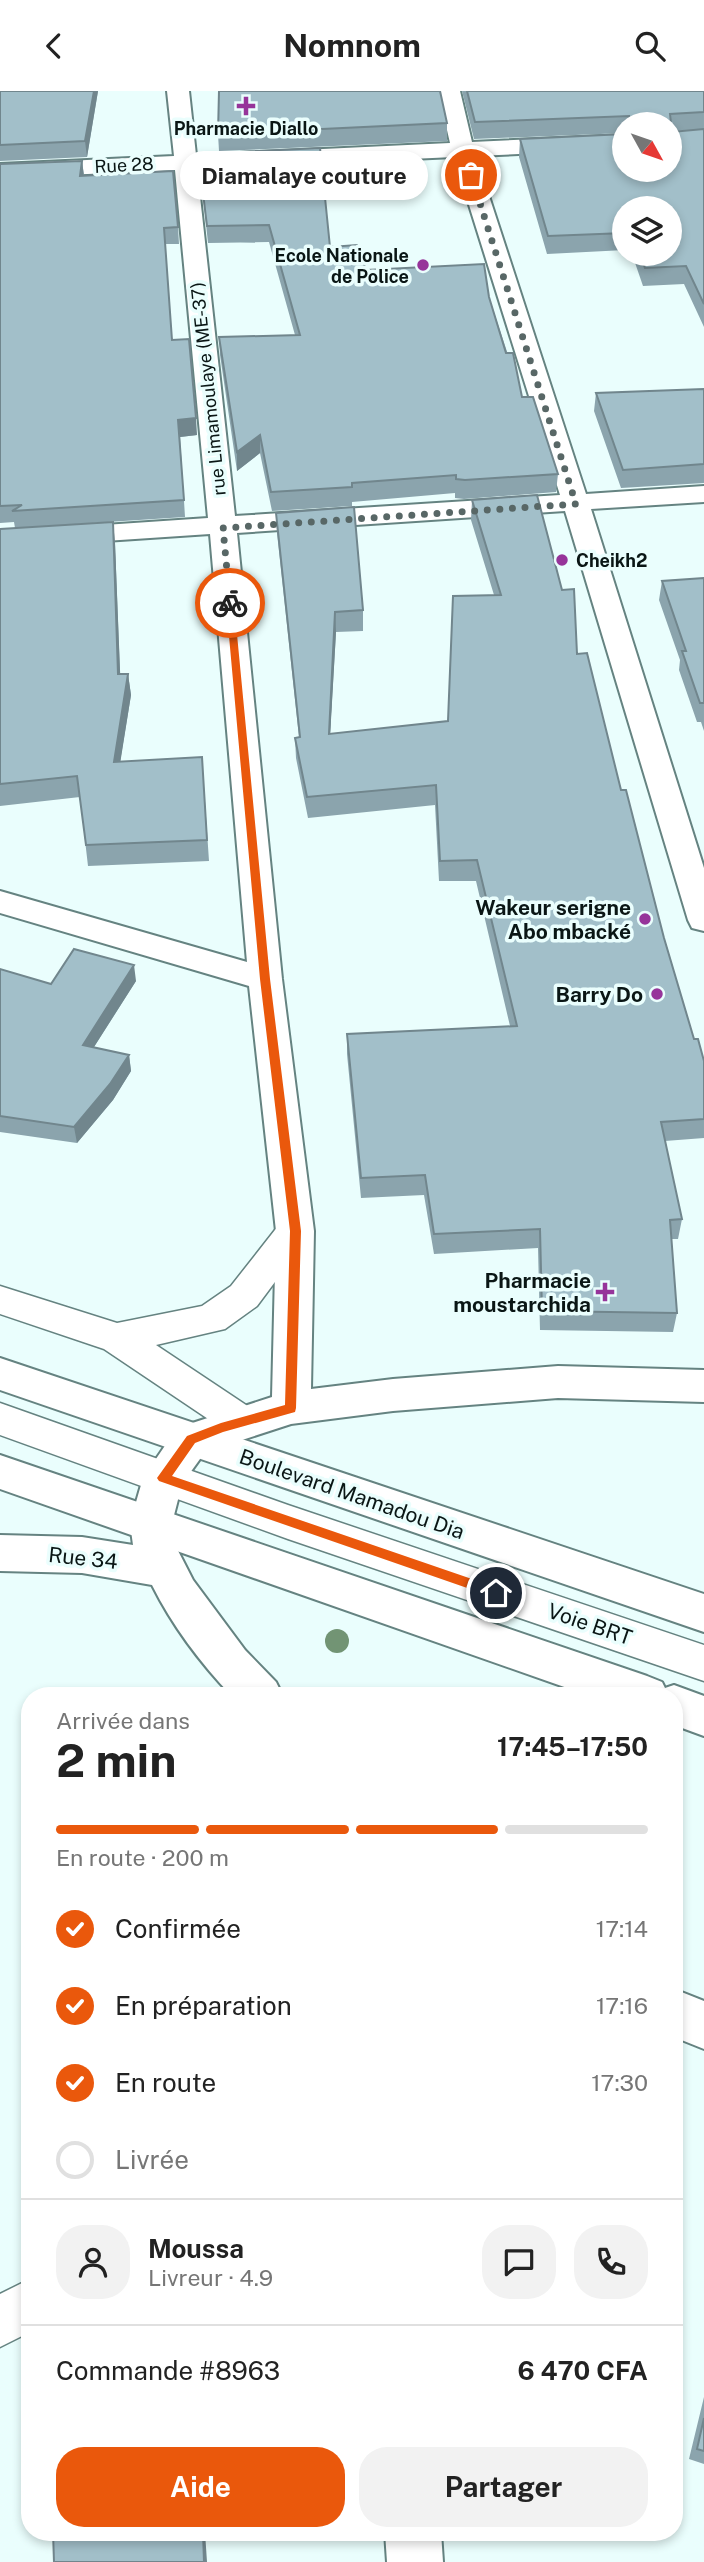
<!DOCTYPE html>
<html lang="fr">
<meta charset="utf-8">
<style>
:root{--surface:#fff;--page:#f2f2f2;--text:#222;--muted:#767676;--line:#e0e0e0;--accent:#ea580c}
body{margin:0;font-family:"Public Sans",sans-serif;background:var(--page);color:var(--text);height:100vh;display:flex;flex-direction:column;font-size:26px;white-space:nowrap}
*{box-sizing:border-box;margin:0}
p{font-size:23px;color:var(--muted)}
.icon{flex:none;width:38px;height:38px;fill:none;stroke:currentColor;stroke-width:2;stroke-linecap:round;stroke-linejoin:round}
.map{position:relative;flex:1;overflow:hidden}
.side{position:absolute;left:21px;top:1596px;width:662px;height:854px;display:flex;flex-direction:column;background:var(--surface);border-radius:28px;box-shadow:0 4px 10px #0003}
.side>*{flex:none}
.needle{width:46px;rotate:130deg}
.controls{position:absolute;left:612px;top:21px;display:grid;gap:14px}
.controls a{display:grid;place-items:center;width:70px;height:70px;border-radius:50%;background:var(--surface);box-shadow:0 4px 10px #0003;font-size:35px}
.pin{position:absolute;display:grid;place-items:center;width:60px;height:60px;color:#fff;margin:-30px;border:4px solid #fff;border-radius:50%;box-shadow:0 2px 7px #0007}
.courier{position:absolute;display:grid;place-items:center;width:70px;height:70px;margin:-35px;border:5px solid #ea580c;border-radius:50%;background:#fff;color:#222;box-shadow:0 2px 9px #0007}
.bubble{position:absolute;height:49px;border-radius:24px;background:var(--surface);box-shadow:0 4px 10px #0003;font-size:23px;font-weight:700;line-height:49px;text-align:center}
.head em{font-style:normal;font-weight:700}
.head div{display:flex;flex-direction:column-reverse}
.head{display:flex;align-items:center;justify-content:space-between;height:119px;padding:0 35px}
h1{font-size:46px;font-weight:700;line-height:52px}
.bar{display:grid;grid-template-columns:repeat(4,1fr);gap:10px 7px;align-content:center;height:84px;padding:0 35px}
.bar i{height:9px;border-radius:5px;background:var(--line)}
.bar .selected{background:var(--accent)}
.bar p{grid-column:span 4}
.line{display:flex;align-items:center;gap:18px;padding:0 35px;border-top:2px solid var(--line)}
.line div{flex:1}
.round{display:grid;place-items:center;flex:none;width:74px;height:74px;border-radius:28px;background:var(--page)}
ol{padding:0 35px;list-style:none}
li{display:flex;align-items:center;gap:21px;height:77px}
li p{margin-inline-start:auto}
li .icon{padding:7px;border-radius:50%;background:var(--accent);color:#fff;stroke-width:4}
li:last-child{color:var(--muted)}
li i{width:38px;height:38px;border:4px solid var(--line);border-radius:50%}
.cta{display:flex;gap:14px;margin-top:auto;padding:14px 35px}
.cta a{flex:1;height:80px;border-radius:28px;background:var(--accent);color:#fff;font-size:28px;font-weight:700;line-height:80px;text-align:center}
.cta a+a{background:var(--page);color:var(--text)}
header{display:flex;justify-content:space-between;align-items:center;height:91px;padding:0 35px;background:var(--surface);font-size:32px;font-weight:700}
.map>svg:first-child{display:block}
</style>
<header><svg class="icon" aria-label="back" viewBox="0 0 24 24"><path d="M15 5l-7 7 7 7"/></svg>Nomnom<svg class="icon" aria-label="search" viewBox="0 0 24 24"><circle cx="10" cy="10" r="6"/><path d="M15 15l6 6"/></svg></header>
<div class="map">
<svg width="704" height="2471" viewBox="0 0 704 2471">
<rect width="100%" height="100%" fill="#eafefd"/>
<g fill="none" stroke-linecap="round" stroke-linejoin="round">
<defs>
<path id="service" d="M295 1126 308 1130 313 1140 257 1215 225 1238 156 1254 255 1320 261 1331 255 1342 242 1347 229 1342 104 1258 0 1223V1195L117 1232 202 1215 231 1195 282 1130Z
M0 1312 288 1414 704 1554V1590L288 1448 0 1344Z
M30 2188V2241L0 2256V2203Z"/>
<path id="minor" d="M167 0H189L196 64 450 52 438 0H460L472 51 625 44V58L476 65 586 403 704 395V411L591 418 704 777V840L692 837 688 829 565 420 237 442 282 888 314 1140 311 1298 393 1288 558 1275 704 1279V1311L558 1307 393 1320 291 1333 205 1361 182 1393 172 1432V1448L193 1489 245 1559 276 1591 283 1605H232C201 1573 172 1534 152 1494L82 1482 0 1480V1444L82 1446 133 1454 130 1432 143 1387 177 1337 272 1306 276 1140 249 895 0 822V800L247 871 210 443 0 457V441L208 427 175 79 0 87V73L174 65ZM454 66 560 404 235 425 197 78Z
M674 1898 704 1910V1958L674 1946Z
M385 2441H441L443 2471H387Z"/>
<path id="tertiary" d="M0 1267 704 1503V1541L0 1299Z
M0 1364 647 1585 662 1591 665 1597 674 1594 704 1605V1645L674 1634V1605H590L0 1398Z"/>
</defs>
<use href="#service" stroke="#658381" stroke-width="3"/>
<use href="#minor" stroke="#658381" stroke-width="4"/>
<use href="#tertiary" stroke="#658381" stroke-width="4"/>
<use href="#service" fill="#fff" fill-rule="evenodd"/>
<use href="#minor" fill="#fff" fill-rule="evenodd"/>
<use href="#tertiary" fill="#fff" fill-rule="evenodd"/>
</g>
<circle fill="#729474" cx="337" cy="1550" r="12"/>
<path fill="#8ba4ad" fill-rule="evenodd" d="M0 0H98L87 66 0 70Z
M462 0H704V236L684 193 643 195 632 163H670L625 117V159L547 163 519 66 520 48 625 43 670 33H625V42L474 48ZM700 39 672 41V40H675Z
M447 32V50L219 60 218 43Z
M82 70 84 84 178 136 179 153H165L172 249 197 344 180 346 185 426 15 437 14 431 0 432V73Z
M200 77 366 179 489 206 522 306 558 383 556 401 464 408 455 407V402L352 411V415L272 420 260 362 237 380 220 264 219 246 295 244 269 151 208 152Z
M704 298V392L621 397 594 320 596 302Z
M472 409 577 563 621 699 694 948 704 970V1047L665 1050 682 1128 678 1148H671L677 1222 673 1241 540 1239 538 1157 434 1163 424 1104 361 1107 347 963V943L510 935 476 790H439L435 714 308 727 296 667 295 647 299 646 277 442 276 422 363 519V540L336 541 330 643 448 631 494 504 471 429Z
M0 438 115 452 120 583H128L131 604 120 671 202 666 209 770 88 775 80 706 0 715Z
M704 487V640L701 631H697L679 579 680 569 659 509 662 490Z
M0 878 51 893 136 890 94 956 129 964 131 980 113 1009 77 1052 0 1041Z
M704 2306V2373L689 2368Z"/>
<path fill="#71868d" d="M94 0H98L87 66 85 50Z
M82 70 84 86 80 85Z
M196 327 197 344 180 346 178 329Z
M260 344V362L237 380V361Z
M113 431 115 452 121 604 118 583Z
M335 521 336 541 329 664V643Z
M128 583 131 604 117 692 114 671Z
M134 874 136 890 85 970 83 954Z
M129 964 131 980 113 1009 77 1052 74 1036Z
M203 2441H205L207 2471H204Z"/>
<path fill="#a2bfc9" stroke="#71868d" stroke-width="2" d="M0 0H94L85 50 0 54Z
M219 0H440L447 32 218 43Z
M467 0H704V21L670 23 672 41 704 38V213L686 175 645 177 640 163H670V117H625V142L548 145 520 48 625 43V79H670V33H628L629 25 475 31Z
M320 57 330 156 357 154 366 179 484 173 489 206 506 262H513L522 306H533L558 383 465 389 456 388V384L352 392V396L271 401 260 344 237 361 219 246 300 244 269 134 207 135 200 77 218 76V62Z
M82 70 80 85 173 80 178 136 164 137 172 249 189 248 196 327 178 329 184 409 12 420 22 414 0 415V73Z
M704 298V373L623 379 596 302Z
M537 404 562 499 574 498 577 563 587 562 621 699H626L664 847 694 948H698L704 970V1028L661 1031 682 1128 670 1129 677 1222 542 1220 540 1138 434 1143 425 1084 361 1087 347 943 517 935 477 769 440 770 436 694 307 706 295 647 300 646 276 422 354 416 363 519 335 521 329 643 448 630 453 505 501 504 472 409Z
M113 431 118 583H128L114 671 202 666 207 749 86 754 77 685 0 693V438Z
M704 487V613V612H700L682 560H686L662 490Z
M74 858 134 874 83 954 129 964 110 993 74 1036 0 1025V878L51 893Z
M704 2327V2360L697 2358Z
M53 2441H203L204 2471H54Z"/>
<path fill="#ea580c" d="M230 509 234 512 270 888 301 1140 296 1317 295 1321 223 1341 195 1352 172 1385 501 1498 502 1502 496 1507 159 1390 157 1387 187 1345 221 1332 285 1314 290 1140 260 888 226 512Z"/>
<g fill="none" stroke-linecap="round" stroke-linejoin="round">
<path stroke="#586766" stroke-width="7" stroke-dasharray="0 12.6" d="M230 512 223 437 576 413 471 84"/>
</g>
<g fill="#96349a" stroke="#eafefd" stroke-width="2.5">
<path d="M242.5 4.5h7v7h7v7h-7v7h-7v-7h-7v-7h7z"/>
<circle cx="423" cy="174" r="7"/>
<circle cx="562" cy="469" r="7"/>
<circle cx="645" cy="828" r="7"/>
<circle cx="657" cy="903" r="7"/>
<path d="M601.5 1190.5h7v7h7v7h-7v7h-7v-7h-7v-7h7z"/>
</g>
<g text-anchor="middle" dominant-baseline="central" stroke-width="7" stroke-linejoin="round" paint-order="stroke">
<g font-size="18" font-weight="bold" fill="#0a1615" stroke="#eafefd">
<text x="246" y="37">Pharmacie Diallo</text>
<text x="409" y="164" text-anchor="end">Ecole Nationale<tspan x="409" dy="21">de Police</tspan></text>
<text x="576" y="469" text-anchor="start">Cheikh2</text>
</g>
<g font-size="18" fill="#0a1615" stroke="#eafefd">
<text transform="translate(124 74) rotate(-3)">Rue 28</text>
<text transform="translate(208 298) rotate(-96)">rue Limamoulaye (ME-37)</text>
</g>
<g font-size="21" font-weight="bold" fill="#0a1615" stroke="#eafefd" text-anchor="end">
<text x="631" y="816">Wakeur serigne<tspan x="631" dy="24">Abo mbacké</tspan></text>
<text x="643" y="903">Barry Do</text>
<text x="591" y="1189">Pharmacie<tspan x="591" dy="24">moustarchida</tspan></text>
</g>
<g font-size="21" fill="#0a1615" stroke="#eafefd">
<text transform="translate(352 1403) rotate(19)">Boulevard Mamadou Dia</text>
<text transform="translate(83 1467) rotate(6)">Rue 34</text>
<text transform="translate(590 1533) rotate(19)">Voie BRT</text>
</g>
</g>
</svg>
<div class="controls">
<a><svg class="needle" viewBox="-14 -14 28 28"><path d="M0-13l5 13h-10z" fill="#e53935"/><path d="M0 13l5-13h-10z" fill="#767676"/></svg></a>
<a><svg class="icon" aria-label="layers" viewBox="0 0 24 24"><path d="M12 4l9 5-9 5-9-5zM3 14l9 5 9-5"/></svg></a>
</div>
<div class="pin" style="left:471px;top:84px;background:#ea580c"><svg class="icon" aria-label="bag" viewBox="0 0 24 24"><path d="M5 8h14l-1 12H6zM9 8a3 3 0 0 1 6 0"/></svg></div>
<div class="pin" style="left:496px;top:1502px;background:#1f2937"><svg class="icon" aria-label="home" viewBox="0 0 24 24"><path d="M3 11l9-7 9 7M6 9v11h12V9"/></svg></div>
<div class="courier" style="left:230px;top:512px"><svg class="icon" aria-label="bike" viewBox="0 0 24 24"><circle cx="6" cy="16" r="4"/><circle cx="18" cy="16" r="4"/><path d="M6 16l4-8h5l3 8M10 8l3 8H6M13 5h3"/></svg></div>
<div class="bubble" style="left:180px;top:60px;width:248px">Diamalaye couture</div>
<section class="side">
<div class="head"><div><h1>2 min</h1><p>Arrivée dans</p></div><em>17:45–17:50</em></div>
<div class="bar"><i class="selected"></i><i class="selected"></i><i class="selected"></i><i></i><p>En route · 200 m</p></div>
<ol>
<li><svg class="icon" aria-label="check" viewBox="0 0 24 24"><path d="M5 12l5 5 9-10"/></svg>Confirmée<p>17:14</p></li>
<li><svg class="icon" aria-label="check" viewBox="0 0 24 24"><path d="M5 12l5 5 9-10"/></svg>En préparation<p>17:16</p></li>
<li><svg class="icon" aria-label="check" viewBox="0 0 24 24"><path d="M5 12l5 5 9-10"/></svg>En route<p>17:30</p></li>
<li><i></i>Livrée</li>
</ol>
<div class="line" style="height:126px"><a class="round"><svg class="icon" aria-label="person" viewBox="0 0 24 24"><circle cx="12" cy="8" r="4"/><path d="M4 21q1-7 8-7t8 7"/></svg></a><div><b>Moussa</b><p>Livreur · 4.9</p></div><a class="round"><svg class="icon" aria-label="chat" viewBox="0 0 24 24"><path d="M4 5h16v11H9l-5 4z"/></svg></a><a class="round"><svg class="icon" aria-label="phone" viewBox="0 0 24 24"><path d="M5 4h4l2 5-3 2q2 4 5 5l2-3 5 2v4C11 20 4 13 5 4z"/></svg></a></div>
<div class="line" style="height:91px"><div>Commande #8963</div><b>6 470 CFA</b></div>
<div class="cta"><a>Aide</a><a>Partager</a></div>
</section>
</div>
